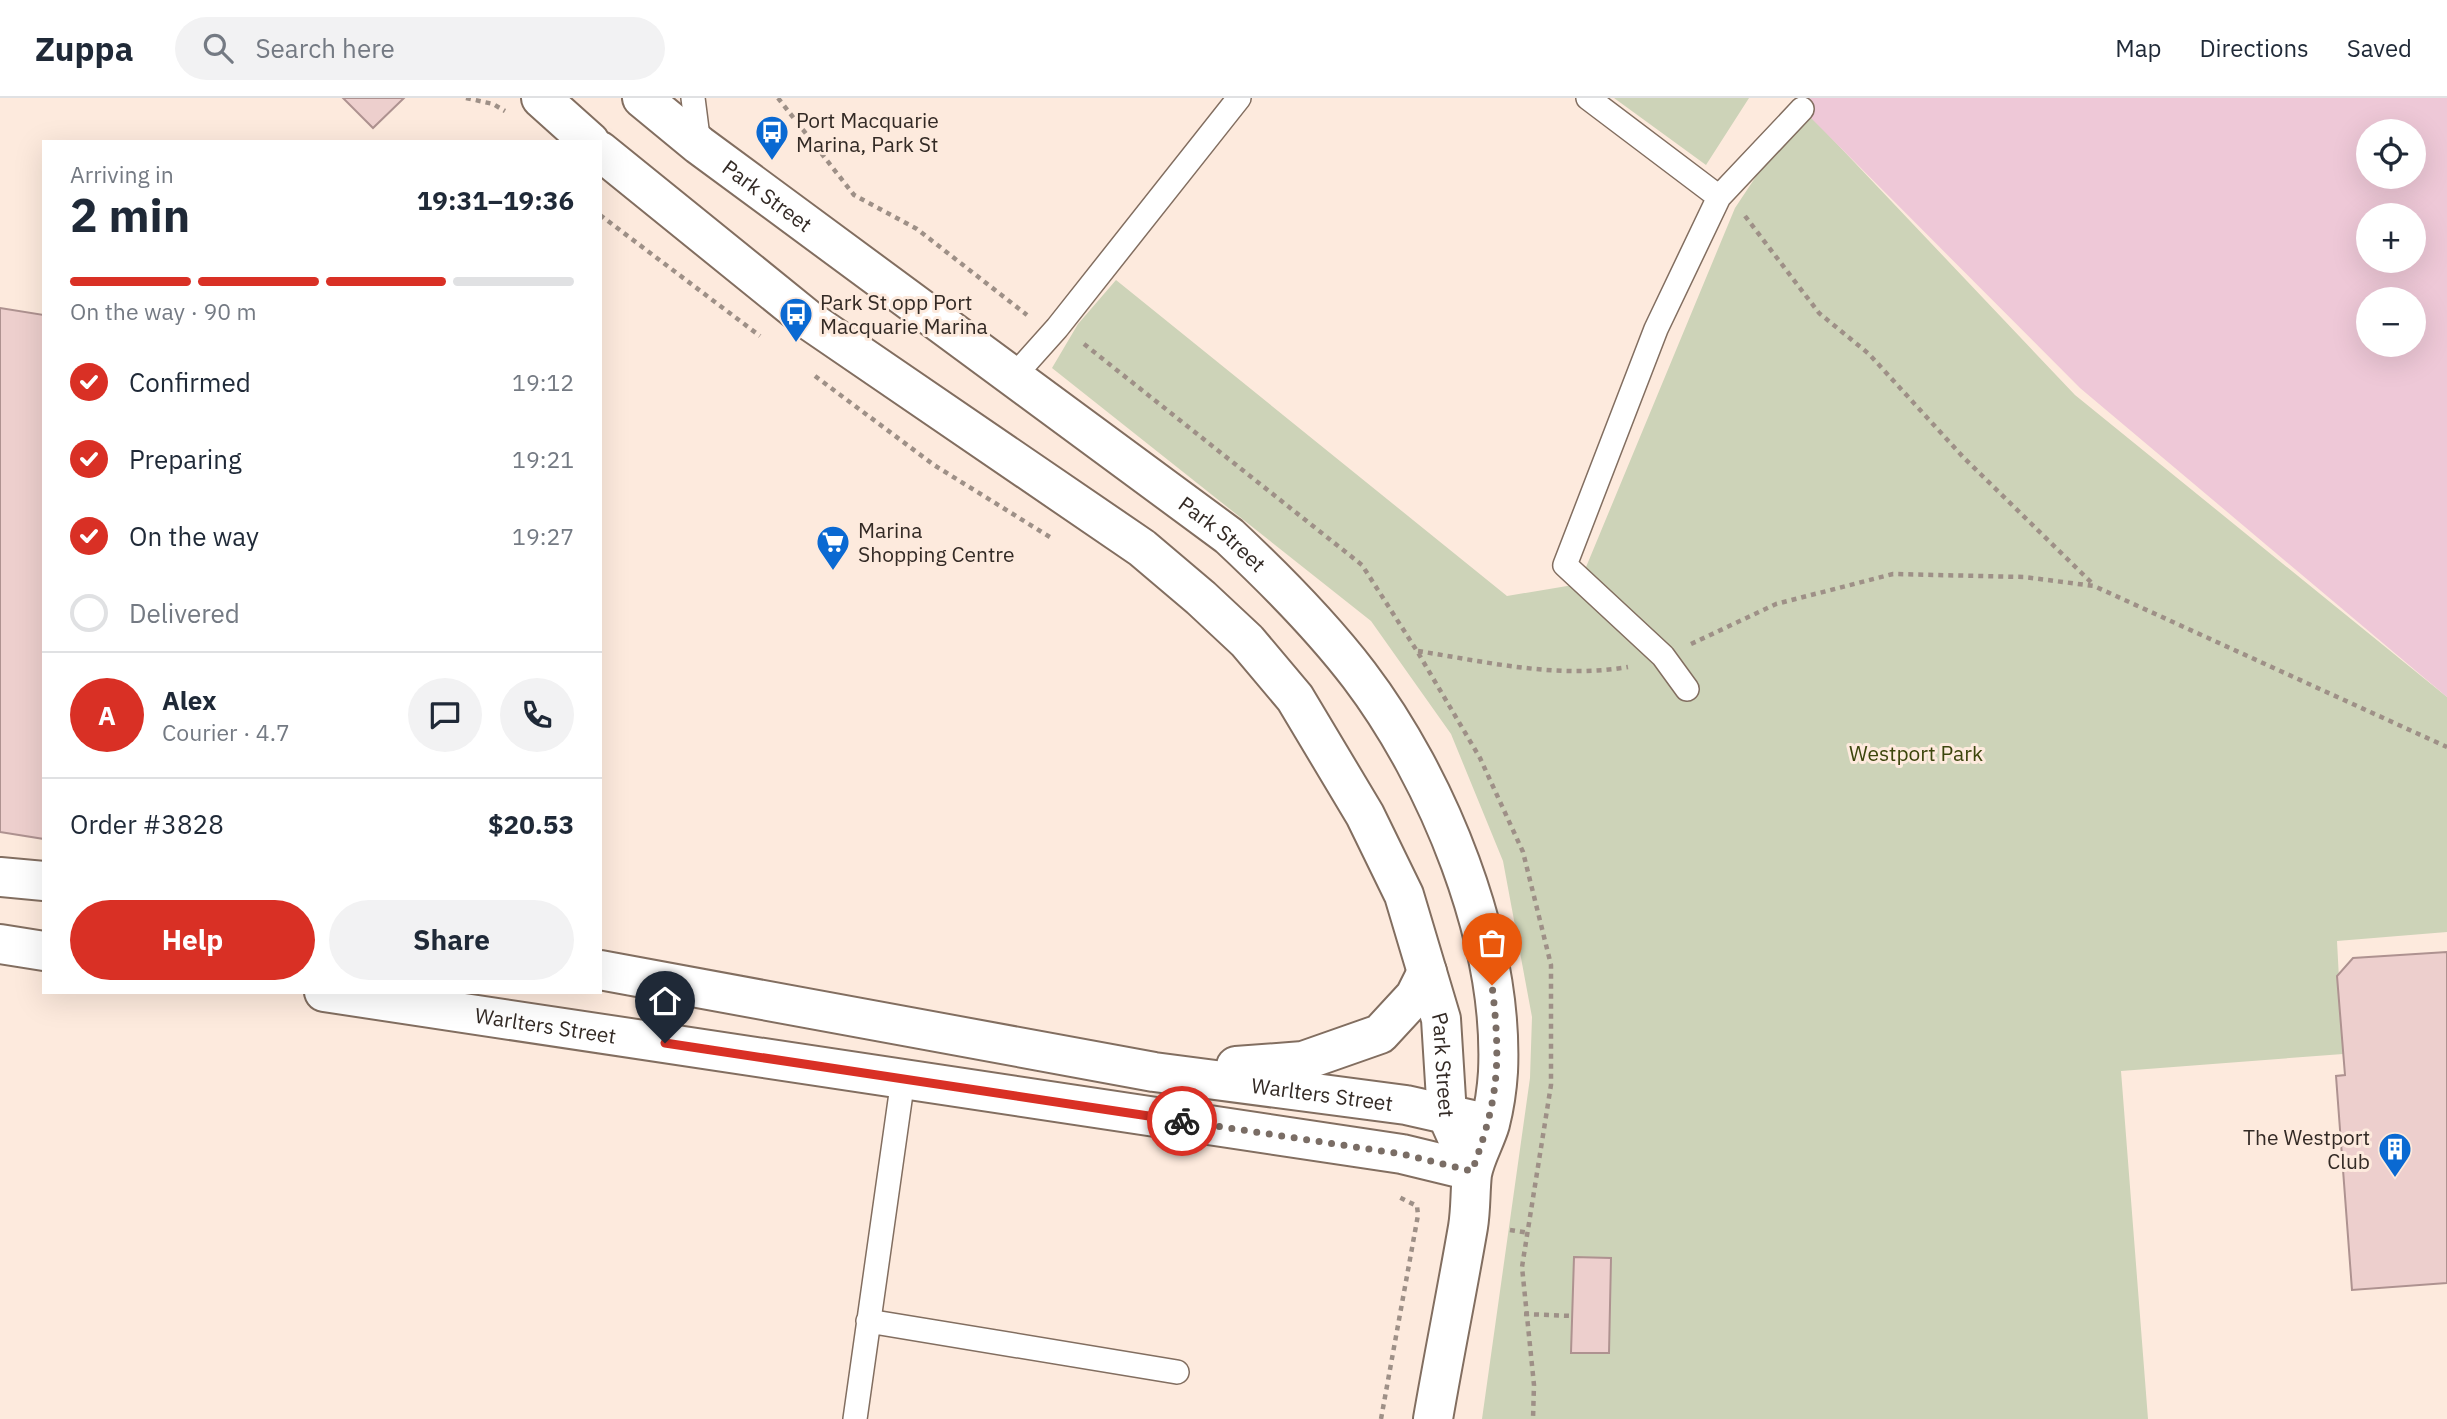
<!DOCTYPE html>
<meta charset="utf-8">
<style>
:root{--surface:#fff;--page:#f2f2f3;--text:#1f2937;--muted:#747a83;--line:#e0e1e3;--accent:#d93025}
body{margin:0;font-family:"IBM Plex Sans",sans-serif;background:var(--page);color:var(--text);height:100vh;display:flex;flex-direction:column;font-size:26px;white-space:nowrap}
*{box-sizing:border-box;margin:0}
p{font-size:23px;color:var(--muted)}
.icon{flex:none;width:38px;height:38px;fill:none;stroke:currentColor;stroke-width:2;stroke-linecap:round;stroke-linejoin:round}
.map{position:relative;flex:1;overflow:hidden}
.side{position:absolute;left:42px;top:42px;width:560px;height:854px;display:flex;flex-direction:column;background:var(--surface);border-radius:0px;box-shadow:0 7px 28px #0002}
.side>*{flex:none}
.tools{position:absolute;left:2356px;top:21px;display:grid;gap:14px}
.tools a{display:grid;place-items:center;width:70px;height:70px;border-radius:50%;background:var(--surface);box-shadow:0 7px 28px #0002;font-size:35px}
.pin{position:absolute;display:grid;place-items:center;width:60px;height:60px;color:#fff;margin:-72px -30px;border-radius:50% 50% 50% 0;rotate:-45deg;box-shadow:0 0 7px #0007}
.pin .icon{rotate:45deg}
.courier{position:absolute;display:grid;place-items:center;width:70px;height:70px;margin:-35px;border:5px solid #d93025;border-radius:50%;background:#fff;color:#222;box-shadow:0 2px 9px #0007}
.overview em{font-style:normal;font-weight:800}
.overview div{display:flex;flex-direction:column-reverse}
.overview{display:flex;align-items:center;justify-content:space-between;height:119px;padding:0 28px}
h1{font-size:46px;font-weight:800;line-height:52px}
.bar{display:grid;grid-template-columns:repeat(4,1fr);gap:10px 7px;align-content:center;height:84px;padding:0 28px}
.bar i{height:9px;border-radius:5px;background:var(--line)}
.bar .on{background:var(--accent)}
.bar p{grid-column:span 4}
.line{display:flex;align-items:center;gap:18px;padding:0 28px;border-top:2px solid var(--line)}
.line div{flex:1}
.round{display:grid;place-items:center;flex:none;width:74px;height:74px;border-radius:37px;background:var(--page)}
ol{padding:0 28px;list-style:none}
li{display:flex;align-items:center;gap:21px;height:77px}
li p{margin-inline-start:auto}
li .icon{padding:7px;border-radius:50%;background:var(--accent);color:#fff;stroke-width:4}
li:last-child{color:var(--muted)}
li i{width:38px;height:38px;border:4px solid var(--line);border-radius:50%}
.primary-button{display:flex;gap:14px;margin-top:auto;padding:14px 28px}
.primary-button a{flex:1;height:80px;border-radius:42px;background:var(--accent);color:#fff;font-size:28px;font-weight:800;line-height:80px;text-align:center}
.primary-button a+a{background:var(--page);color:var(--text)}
header{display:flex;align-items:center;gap:42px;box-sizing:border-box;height:98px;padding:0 35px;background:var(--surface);border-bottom:2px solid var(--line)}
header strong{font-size:33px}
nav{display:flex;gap:38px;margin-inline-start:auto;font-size:24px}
.search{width:490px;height:63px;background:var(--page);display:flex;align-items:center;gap:18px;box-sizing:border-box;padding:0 24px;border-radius:38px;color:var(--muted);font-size:26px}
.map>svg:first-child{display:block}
</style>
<header>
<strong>Zuppa</strong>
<div class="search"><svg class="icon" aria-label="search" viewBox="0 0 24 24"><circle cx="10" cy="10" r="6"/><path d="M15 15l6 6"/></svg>Search here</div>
<nav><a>Map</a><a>Directions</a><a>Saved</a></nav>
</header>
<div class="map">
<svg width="2447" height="1321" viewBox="0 0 2447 1321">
<rect width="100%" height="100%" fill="#fdeadd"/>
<path fill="#cdd3b8" d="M1614 0H1749L1706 67Z
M1802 9 2075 297 2447 599V834L2337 843 2343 956 2121 973 2148 1321H1482L1530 980 1532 919 1503 763 1451 636 1371 523 1052 270 1078 226 1116 182 1507 498 1579 486 1735 110Z"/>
<path fill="#eec8d7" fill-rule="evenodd" d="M1796 0H2447V599L2080 290 1802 11ZM2368 33H2413V79H2368ZM2368 117H2413V163H2368ZM2368 201H2413V247H2368Z"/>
<path fill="#edcfcd" stroke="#ae9290" stroke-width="2" d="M343 0H404L373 30Z
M0 210 44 217V741L0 734Z
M2447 854V1185L2352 1192 2336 978 2345 977 2337 878 2353 860Z
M1574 1159 1611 1160 1609 1255H1571Z"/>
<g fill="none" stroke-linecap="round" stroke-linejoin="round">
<defs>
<path id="service" d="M693 0 699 47
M1588 0 1719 99 1656 231 1565 467 1663 558 1687 591
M1719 99 1802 11
M1014 278 1057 230 1239 0
M868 1223 1177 1274
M855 1321 903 981"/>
<g id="minor">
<path d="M0 779 44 783"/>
<path d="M0 846 44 853"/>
<path id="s1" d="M600 872 1154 974 1406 1007 1477 1023"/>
<path id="s2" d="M324 894 1402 1056 1472 1073"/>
<path d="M1236 968 1303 963 1380 936 1415 898 1427 874"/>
</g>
<g id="tertiary">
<path d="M541 0 590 44"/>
<path id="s3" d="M642 0 699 47 1229 438C1275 481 1320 526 1359 577 1438 681 1504 842 1498 974 1497 990 1494 1010 1490 1026 1485 1043 1475 1059 1472 1076 1470 1093 1471 1111 1468 1129 1457 1193 1444 1257 1433 1321"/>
<path id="s4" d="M600 53 810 223 1142 450 1201 500 1247 543 1295 600 1365 717 1404 797 1441 921 1447 1017 1472 1073"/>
</g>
</defs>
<use href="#service" stroke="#826e60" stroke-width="26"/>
<use href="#minor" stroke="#826e60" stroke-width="42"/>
<use href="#tertiary" stroke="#826e60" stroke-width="42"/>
<path stroke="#9e9087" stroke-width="4.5" stroke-dasharray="5 5" stroke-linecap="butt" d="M466 0 493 6 505 13
M778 0 854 97 917 131 1027 217
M600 117 760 238
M1745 118 1819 215 1869 256 1964 360 2094 487
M1084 246 1362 467 1417 553 1480 660 1523 754 1551 867V987L1522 1169 1534 1287 1533 1321
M815 278 934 367 1053 441
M1691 546 1776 506 1893 476 2024 479 2094 488 2447 649
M1418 553C1487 564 1558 581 1628 569
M1510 1132 1529 1135
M1524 1216 1573 1218
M1381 1321 1418 1117 1417 1108 1399 1099"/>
<use href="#service" stroke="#fff" stroke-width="23"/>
<use href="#minor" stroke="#fff" stroke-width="38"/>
<use href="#tertiary" stroke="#fff" stroke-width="38"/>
</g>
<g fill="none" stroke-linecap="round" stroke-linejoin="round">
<path stroke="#7a6d65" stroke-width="7" stroke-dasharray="0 12.6" d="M1182 1023 1402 1056 1472 1073C1499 1000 1501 964 1492 887"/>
<path stroke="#d93025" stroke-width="9" d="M665 945 1182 1023"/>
</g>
<defs>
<symbol id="bus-pin" viewBox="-11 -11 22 30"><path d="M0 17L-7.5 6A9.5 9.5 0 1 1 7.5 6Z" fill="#0a69d2" stroke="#fdeadd"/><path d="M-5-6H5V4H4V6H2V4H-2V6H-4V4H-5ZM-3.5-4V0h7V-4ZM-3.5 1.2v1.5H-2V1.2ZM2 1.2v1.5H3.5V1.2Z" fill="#fff"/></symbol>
<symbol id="supermarket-pin" viewBox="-11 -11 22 30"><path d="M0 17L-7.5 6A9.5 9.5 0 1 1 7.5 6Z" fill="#0a69d2" stroke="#fdeadd"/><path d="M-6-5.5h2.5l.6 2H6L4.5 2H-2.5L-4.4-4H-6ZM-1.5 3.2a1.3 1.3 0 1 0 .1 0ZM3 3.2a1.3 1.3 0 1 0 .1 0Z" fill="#fff"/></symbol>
<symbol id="building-pin" viewBox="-11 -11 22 30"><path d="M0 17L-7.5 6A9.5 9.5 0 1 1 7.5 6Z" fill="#0a69d2" stroke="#fdeadd"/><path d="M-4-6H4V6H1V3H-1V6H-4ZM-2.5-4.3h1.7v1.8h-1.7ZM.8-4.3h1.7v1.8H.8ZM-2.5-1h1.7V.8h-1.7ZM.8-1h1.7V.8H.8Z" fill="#fff"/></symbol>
</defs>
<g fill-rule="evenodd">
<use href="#bus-pin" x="753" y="15" width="38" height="52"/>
<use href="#bus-pin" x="777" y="197" width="38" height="52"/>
<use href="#supermarket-pin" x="814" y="425" width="38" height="52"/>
<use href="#building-pin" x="2376" y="1032" width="38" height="52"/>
</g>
<g text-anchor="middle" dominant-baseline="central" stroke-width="6" stroke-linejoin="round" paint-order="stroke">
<g font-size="21" fill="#332a25" stroke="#fdeadd" text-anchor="start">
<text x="796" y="22">Port Macquarie<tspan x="796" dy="24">Marina, Park St</tspan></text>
<text x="820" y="204">Park St opp Port<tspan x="820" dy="24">Macquarie Marina</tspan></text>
<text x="858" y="432">Marina<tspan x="858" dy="24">Shopping Centre</tspan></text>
<text x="2370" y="1039" text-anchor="end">The Westport<tspan x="2370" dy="24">Club</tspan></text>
</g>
<g font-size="21" fill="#332a25" stroke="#fdeadd">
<text stroke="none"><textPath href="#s3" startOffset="159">Park Street</textPath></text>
<text stroke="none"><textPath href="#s3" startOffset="726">Park Street</textPath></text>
<text stroke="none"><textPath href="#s2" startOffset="224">Warlters Street</textPath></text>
<text stroke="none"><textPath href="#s4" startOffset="1288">Park Street</textPath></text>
<text stroke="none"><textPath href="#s1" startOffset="733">Warlters Street</textPath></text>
</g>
<g font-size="21" fill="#3c450c" stroke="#fdeadd">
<text x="1916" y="655">Westport Park</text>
</g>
</g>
</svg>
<div class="tools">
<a><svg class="icon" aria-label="locate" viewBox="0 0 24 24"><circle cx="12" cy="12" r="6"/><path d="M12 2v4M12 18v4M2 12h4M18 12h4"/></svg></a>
<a>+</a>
<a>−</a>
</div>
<div class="pin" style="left:1492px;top:887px;background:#ea580c"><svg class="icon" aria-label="bag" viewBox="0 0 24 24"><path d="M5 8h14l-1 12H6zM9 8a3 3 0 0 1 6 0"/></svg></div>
<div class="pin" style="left:665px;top:945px;background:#1f2937"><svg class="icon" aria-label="home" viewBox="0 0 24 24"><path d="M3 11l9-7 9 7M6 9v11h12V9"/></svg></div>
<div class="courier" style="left:1182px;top:1023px"><svg class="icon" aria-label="bike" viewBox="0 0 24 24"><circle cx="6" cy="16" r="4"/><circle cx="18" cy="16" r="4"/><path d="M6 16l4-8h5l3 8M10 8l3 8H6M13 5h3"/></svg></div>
<section class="side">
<div class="overview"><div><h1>2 min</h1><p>Arriving in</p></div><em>19:31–19:36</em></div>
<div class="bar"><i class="on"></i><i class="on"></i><i class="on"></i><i></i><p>On the way · 90 m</p></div>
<ol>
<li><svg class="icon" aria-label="check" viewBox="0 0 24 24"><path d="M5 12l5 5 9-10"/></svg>Confirmed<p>19:12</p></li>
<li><svg class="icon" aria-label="check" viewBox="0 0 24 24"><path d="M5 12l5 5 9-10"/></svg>Preparing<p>19:21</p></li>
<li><svg class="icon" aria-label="check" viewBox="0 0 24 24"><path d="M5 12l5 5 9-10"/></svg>On the way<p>19:27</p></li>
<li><i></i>Delivered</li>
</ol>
<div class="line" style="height:126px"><b class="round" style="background:var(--accent);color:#fff">A</b><div><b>Alex</b><p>Courier · 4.7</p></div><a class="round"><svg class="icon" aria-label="chat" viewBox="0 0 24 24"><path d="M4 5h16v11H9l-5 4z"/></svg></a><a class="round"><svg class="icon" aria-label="phone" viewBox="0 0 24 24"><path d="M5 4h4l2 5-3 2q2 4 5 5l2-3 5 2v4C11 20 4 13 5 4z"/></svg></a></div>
<div class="line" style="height:91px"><div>Order #3828</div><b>$20.53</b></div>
<div class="primary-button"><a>Help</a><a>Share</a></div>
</section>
</div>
